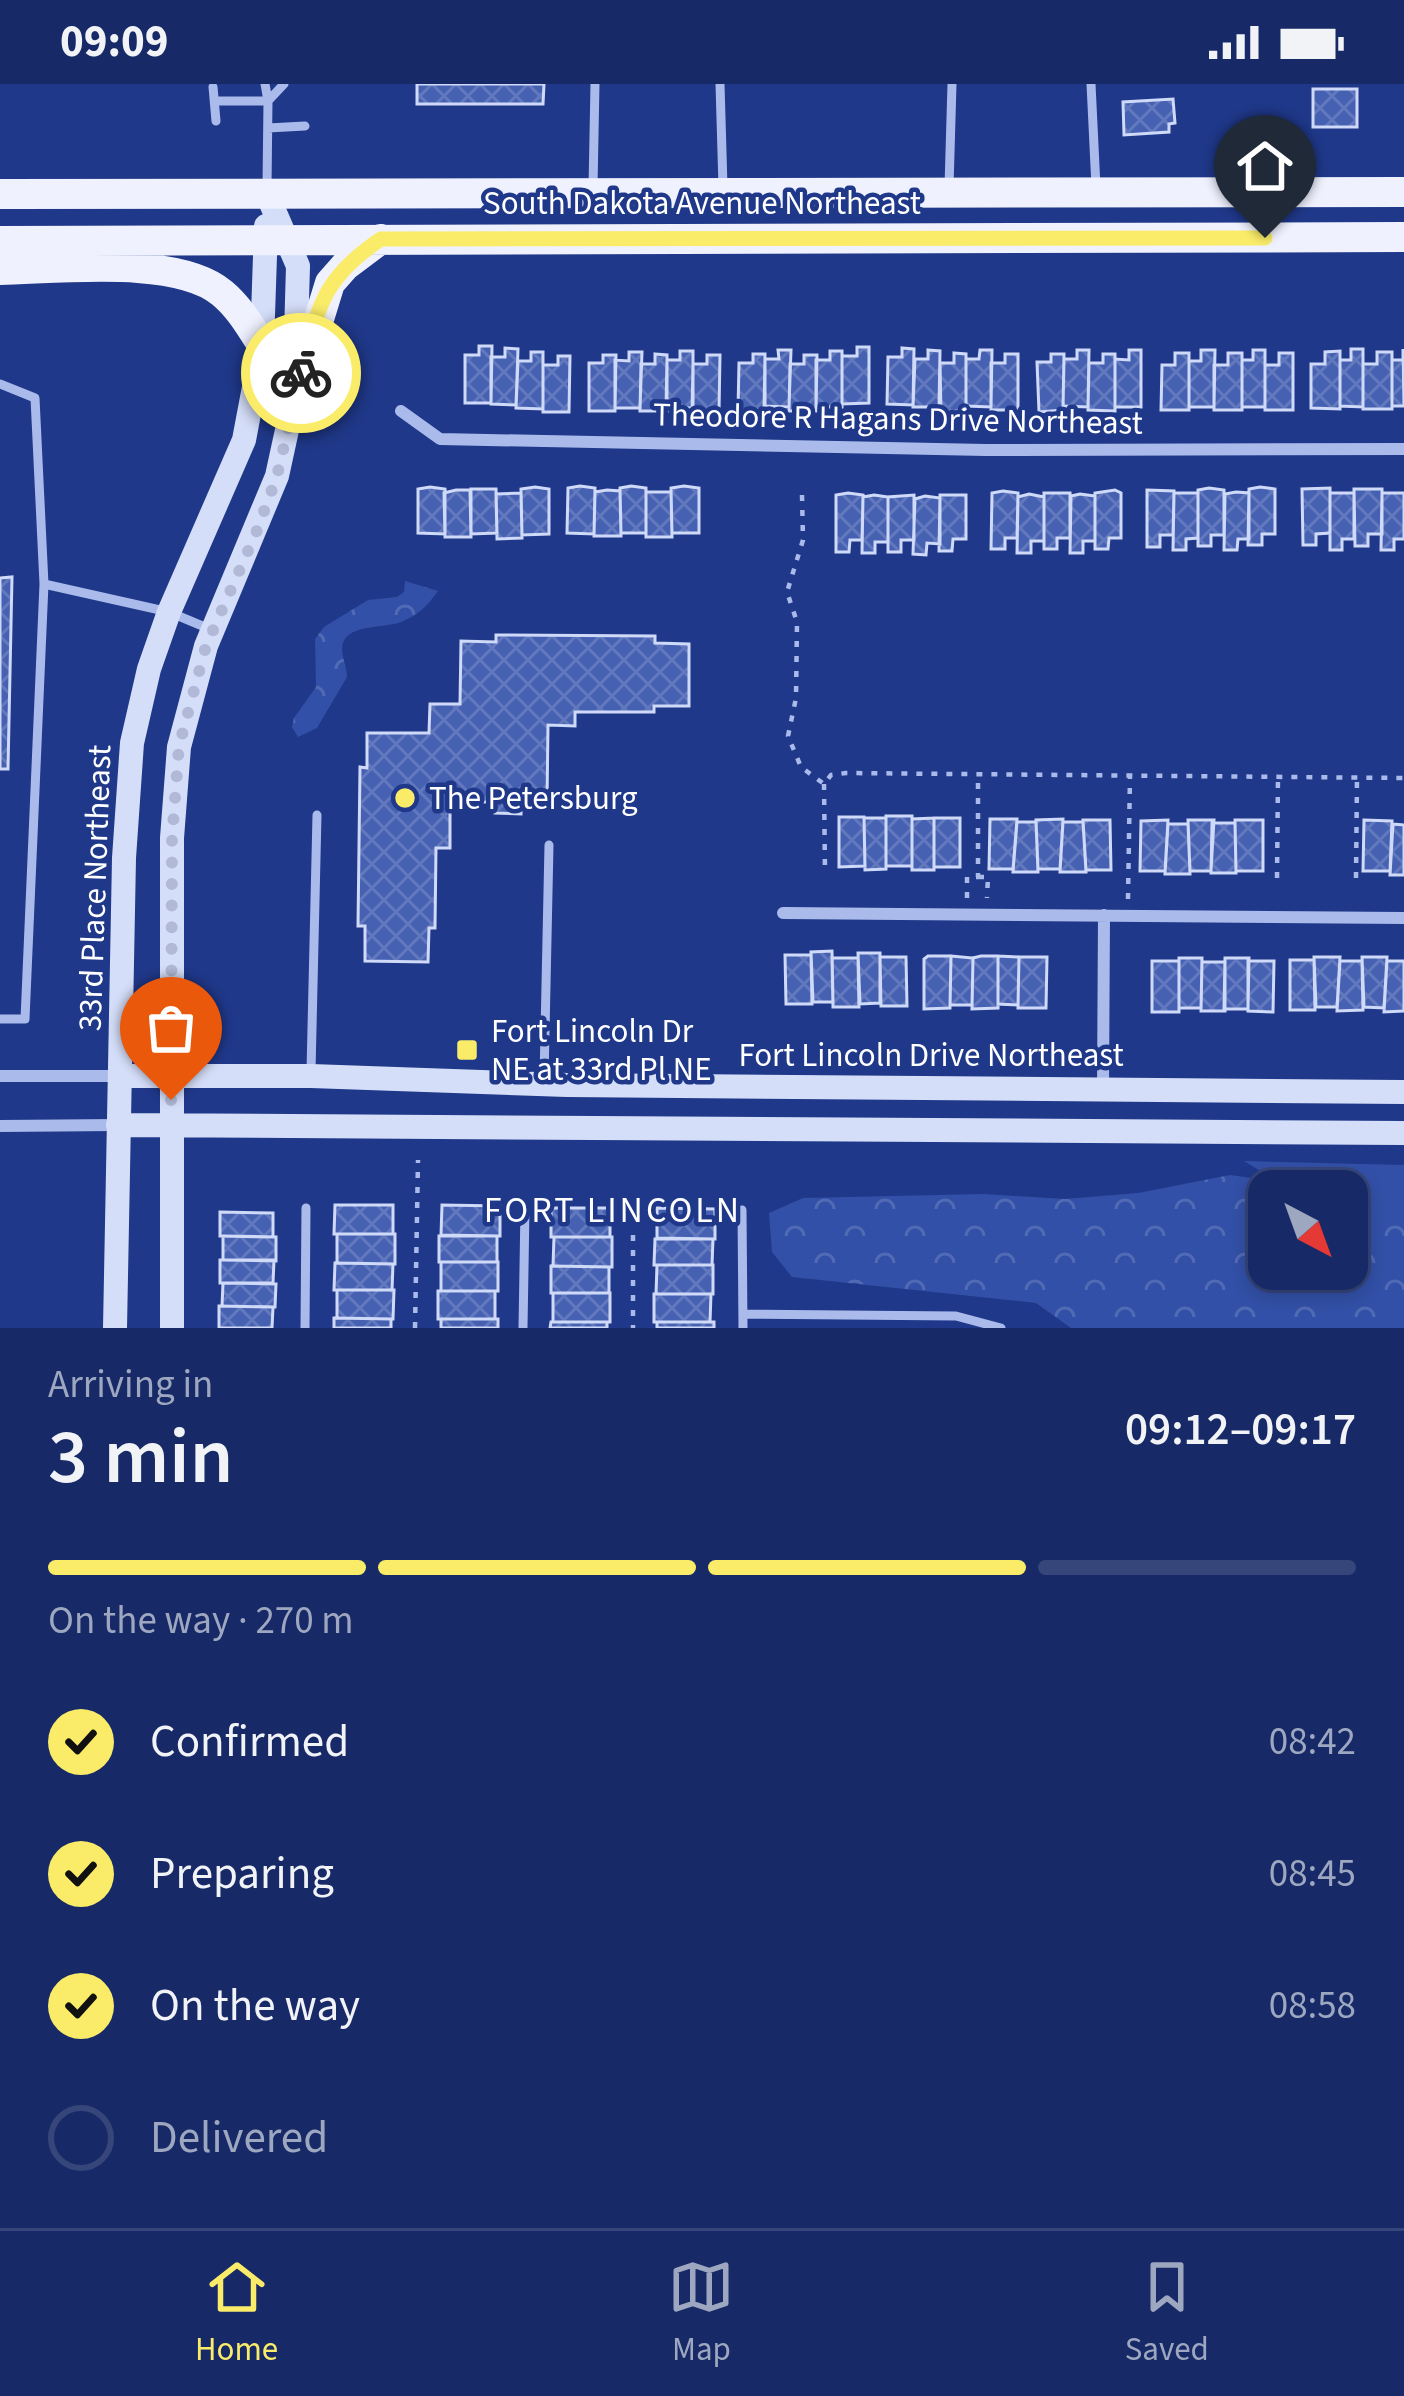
<!DOCTYPE html>
<meta charset="utf-8">
<style>
:root{--surface:#172a67;--page:#20326d;--text:#f1f3f6;--muted:#9ea7c0;--line:#36467b;--accent:#faec69}
body{margin:0;font-family:"Source Sans 3",sans-serif;background:var(--page);color:var(--text);height:100vh;display:flex;flex-direction:column;font-size:45px;white-space:nowrap}
*{box-sizing:border-box;margin:0}
p{font-size:39px;color:var(--muted)}
.icon{flex:none;width:66px;height:66px;fill:none;stroke:currentColor;stroke-width:2;stroke-linecap:round;stroke-linejoin:round}
.map{position:relative;height:1244px;overflow:hidden}
.sheet{display:flex;flex-direction:column;background:var(--surface);flex:1}
.sheet>*{flex:none}
.needle{width:78px;rotate:139deg}
.tools{position:absolute;left:1248px;top:1086px;display:grid;gap:24px}
.tools a{display:grid;place-items:center;width:120px;height:120px;border-radius:24px;background:var(--surface);box-shadow:0 6px 18px #0003,0 0 0 3px var(--line);font-size:60px}
.pin{position:absolute;display:grid;place-items:center;width:102px;height:102px;color:#fff;margin:-123px -51px;border-radius:50% 50% 50% 0;rotate:-45deg;box-shadow:0 0 12px #0007}
.pin .icon{rotate:45deg}
.courier{position:absolute;display:grid;place-items:center;width:120px;height:120px;margin:-60px;border:9px solid #faec69;border-radius:50%;background:#fff;color:#222;box-shadow:0 3px 15px #0007}
.summary em{font-style:normal;font-weight:600}
.summary div{display:flex;flex-direction:column-reverse}
.summary{display:flex;align-items:center;justify-content:space-between;height:204px;padding:0 48px}
h1{font-size:78px;font-weight:600;line-height:90px}
.bar{display:grid;grid-template-columns:repeat(4,1fr);gap:18px 12px;align-content:center;height:144px;padding:0 48px}
.bar i{height:15px;border-radius:9px;background:var(--line)}
.bar .selected{background:var(--accent)}
.bar p{grid-column:span 4}
ol{padding:0 48px;list-style:none}
li{display:flex;align-items:center;gap:36px;height:132px}
li p{margin-inline-start:auto}
li .icon{padding:12px;border-radius:50%;background:var(--accent);color:#111;stroke-width:4}
li:last-child{color:var(--muted)}
li i{width:66px;height:66px;border:6px solid var(--line);border-radius:50%}
.status{display:flex;justify-content:space-between;align-items:center;height:84px;padding:0 60px;background:var(--surface);direction:ltr}
.status svg{height:33px;fill:currentColor}
.tabs{display:flex;justify-content:space-around;align-items:center;height:168px;border-top:3px solid var(--line);background:var(--surface);font-size:33px;color:var(--muted)}
.tabs a{display:grid;justify-items:center;gap:6px}
.tabs .selected{color:var(--accent)}
.map>svg:first-child{display:block}
</style>
<div class="status"><b>09:09</b><svg viewBox="0 0 49 12"><path d="M0 12V9h3v3zM5 12V6h3v6zM10 12V3h3v9zM15 12V0h3v12zM26 1h20v11H26zM47 4h2v5h-2z"/></svg></div>
<div class="map">
<svg width="1404" height="1244" viewBox="0 0 1404 1244">
<defs>
<pattern id="forest-crowns" width="20" height="18" patternUnits="userSpaceOnUse" patternTransform="scale(3)"><rect width="20" height="18" fill="#3250a7"/><path d="M2 6a3 3 0 1 1 6 0M12 15a3 3 0 1 1 6 0" fill="none" stroke="#516ab4"/></pattern>
<pattern id="building-cross-hatch" width="8" height="8" patternUnits="userSpaceOnUse" patternTransform="scale(3)"><rect width="8" height="8" fill="#4761b2"/><path d="M0 0l8 8M0 8l8-8" fill="none" stroke="#6379be"/></pattern>
</defs>
<rect width="100%" height="100%" fill="#1f3889"/>
<path fill="#3250a7" d="M1244 1077 1404 1081V1175L1347 1140V1107H1293Z"/>
<path fill="url(#forest-crowns)" d="M405 497 438 507C427 522 419 531 401 538 384 545 343 539 342 564 342 574 347 583 347 593L317 644 298 653 292 643 294 634 316 603 315 555 324 543 368 516 397 513 404 508Z
M1230 1091 1266 1096 1289 1107H1269V1185H1347V1124L1382 1131 1404 1142V1244H1071L1036 1219 792 1193 772 1168 769 1129 803 1114 983 1110 1065 1115 1138 1109Z"/>
<path fill="url(#building-cross-hatch)" stroke="#cfd9f8" stroke-width="3" d="M417 0H544L543 20H417Z
M1313 5H1357V43H1313Z
M1173 15 1175 39 1169 40V48L1124 51 1123 18Z
M479 262H492L491 319H465V271H479Z
M857 263H869V319L842 320V272H857Z
M505 264 518 265 516 321 491 320V273H505Z
M902 264 914 265 913 321 887 320 888 273H902Z
M1351 265H1363V323L1340 322V276H1351Z
M1403 265 1404 322H1392V276H1403Z
M778 266H791L789 323 765 322V275H779Z
M928 266 940 267 939 323H913L915 275H928Z
M980 266H992L991 323 966 322V275H979Z
M1077 266H1089L1088 323 1063 322 1064 275H1077Z
M1129 266H1141V323H1115V275L1129 276Z
M1201 266H1215L1214 323H1189V277H1201Z
M1253 266H1265V323H1242V276H1253Z
M680 267H693V324L666 323 667 276H680Z
M830 267H842V323H816V276H830Z
M1340 267V325L1311 324V280H1325V268Z
M531 268H543V325L516 324 518 277H531Z
M629 268H642L640 324H615V276L629 277Z
M1377 268H1392V325H1363V280H1377Z
M954 269 966 270V326L941 329 940 279H954Z
M1175 269H1189V326H1161L1162 281H1175Z
M1228 269H1242V326H1214V281H1228Z
M1279 269H1293V326H1265V281H1279Z
M655 270 667 271V327H640L641 280H655Z
M753 270H765L764 326H738L739 279H753Z
M1005 270H1018V326H991V279H1005Z
M1051 270H1064L1063 326 1039 328 1037 278H1051Z
M1103 270H1115V327L1088 326 1089 279H1103Z
M603 271H616L615 327H589V279H603Z
M707 271H720L719 328 692 327 693 280H707Z
M804 271H817L816 327H789L790 280H804Z
M558 272H570L569 328H543V281H558Z
M580 402 595 404 594 450 567 449 568 404Z
M631 402 646 404V449H621L620 404Z
M684 402 699 404V449H672L671 404Z
M430 403 445 405V450L418 449V405Z
M535 403 549 405V450L522 451 521 405Z
M1260 403 1275 405V450H1262V461H1248L1249 405Z
M1209 404 1224 406V451H1211V462H1198V406Z
M1330 404V449L1316 450V461H1303L1302 405Z
M471 405H496L497 449 471 450Z
M1354 405H1382V450H1368V462H1355Z
M456 406H470L471 453H445L444 409Z
M607 406 620 407 621 452H594L595 408Z
M1115 406 1121 409V454H1109L1108 465H1095V409Z
M1147 406 1174 407 1173 451H1160V463H1147Z
M1003 407 1018 409 1017 454H1005V465H991L992 409Z
M646 408H671L672 453H646Z
M1236 408 1249 409V455H1238L1237 466H1224L1225 410Z
M521 409 522 454 497 455 496 410Z
M848 409 863 411 862 456H850L849 468H836V411Z
M1044 409H1070V454H1057V465H1044Z
M1174 409H1198V454L1186 455V466H1173Z
M1330 409H1354V455H1342V466H1330Z
M1382 409H1404V455H1394V466H1381Z
M1029 410 1044 413V457H1031V469H1017L1018 413Z
M1080 410 1095 412V457H1083V469H1070L1071 412Z
M874 411 888 413V458H875V469H862L863 413Z
M914 411V456H901V468H888V413Z
M940 411H966V455H953L952 467H939Z
M925 412 940 414V460L927 459 926 471 913 470 915 415Z
M12 493 8 685H0V494Z
M496 551 655 552V559L689 560V622H654V628H575V642L548 641 547 718H521V730L495 729V718H468V711L450 710V764H436L435 844H429L428 878 365 877V842H358L360 683 367 684V649H429L430 620H460L461 557 496 558Z
M886 732H912V782H886Z
M839 733H864L865 782 839 783Z
M864 734H886V785L865 786Z
M934 734H960V783H934Z
M934 734V786H912V735Z
M990 735H1017L1013 785H989Z
M1063 735 1060 785H1038L1036 736Z
M1083 736H1110L1111 786H1086Z
M1168 736 1165 787H1140L1141 737Z
M1188 736H1214L1211 787H1190Z
M1235 736H1263V787H1236Z
M1364 736 1392 737 1390 787H1363Z
M1017 738H1036L1038 788H1013Z
M1063 738H1083L1086 788H1060Z
M1212 739H1235L1236 789H1211Z
M1168 740H1188L1190 790H1165Z
M1393 740 1404 741V791H1390Z
M832 867 833 918H813L811 868Z
M858 869H880V919L860 920Z
M785 871H811L812 920H786Z
M928 872H951L950 924 924 925V875Z
M951 872 973 874 972 921H950Z
M981 872H998V924L972 925 973 874Z
M998 872 1019 873 1018 921 998 920Z
M880 873H906L907 922H881Z
M1019 873H1047L1046 924H1018Z
M1314 873H1340L1337 923H1316Z
M1362 873H1387L1384 924 1364 923Z
M832 874H858L859 923H833Z
M1179 874H1202L1201 924H1179Z
M1225 874H1249L1248 925H1224Z
M1290 876H1314L1315 926H1290Z
M1152 877H1179V928H1152Z
M1248 877H1274L1273 928 1248 927Z
M1340 877H1362L1363 926 1337 927Z
M1387 877H1404V927L1384 928Z
M1202 878H1225V927H1201Z
M335 1121H393V1150H334Z
M442 1121 500 1122V1152L441 1151Z
M551 1124H610V1153H551Z
M657 1124 715 1125V1155L657 1154Z
M220 1128 273 1129V1153L220 1152Z
M337 1150H395V1180L337 1179Z
M223 1152 276 1153V1177L223 1176Z
M439 1152H497V1178H439Z
M554 1153H612V1183L553 1182Z
M655 1155H713L712 1181H654Z
M220 1176H274L273 1199H220Z
M441 1178H498V1207H441Z
M335 1179 393 1180 392 1206H334Z
M657 1181H713V1210H656Z
M551 1182 609 1183V1209H551Z
M223 1199 276 1200 275 1223 222 1222Z
M337 1206H394L393 1235 337 1234Z
M438 1207H495V1235H438Z
M553 1209H610V1238H553Z
M654 1210H711L710 1238H654Z
M219 1222 273 1223 272 1244H219Z
M334 1234 391 1235V1244H334Z
M441 1235H498V1244H441Z
M551 1238H607V1244H550Z
M657 1238H714V1244H657Z"/>
<g fill="none" stroke-linecap="round" stroke-linejoin="round">
<path stroke="#aabbeb" stroke-width="4.5" stroke-dasharray="6 9" stroke-linecap="butt" d="M802 411 803 456 787 508 797 538 796 614 788 652 801 683 824 700 831 691 846 689 1404 694
M824 700 825 789
M978 793H988L987 814
M1277 794 1278 692
M1356 794 1357 693
M967 814V793H978V691
M1128 815 1130 691
M633 1151V1244
M415 1244 418 1076"/>
<path stroke="#aabbeb" stroke-width="9" d="M265 0 268 17 267 102
M720 0 723 103
M1091 0 1096 103
M213 3 216 37
M216 17H268L284 0
M268 44 305 42
M593 103 595 0
M949 103 952 0
M0 300 35 314 44 500 25 935H0
M44 500 169 528 212 546
M311 987 317 731
M544 995 549 761
M742 1126 743 1244
M743 1230 956 1232 1001 1244
M305 1244 306 1124
M523 1244 525 1124"/>
<path stroke="#aabbeb" stroke-width="12" d="M401 327 440 355 986 366 1404 365
M783 829 1404 834
M0 992H119
M1103 1006 1104 831
M0 1042 118 1041"/>
<path stroke="#d5def9" stroke-width="24" d="M120 992H311L567 1001 1404 1008
M118 1041 1404 1049
M115 1244 124 774 132 659 149 585 169 528 244 356 262 261 266 142
M172 1244V754L179 663 206 562 277 392 292 323 295 285 298 182 267 110"/>
<path stroke="#eff2fe" stroke-width="30" d="M0 110 1404 108
M0 157 1404 153
M0 186C59 185 177 171 222 209 239 223 250 242 262 261
M292 323 330 199 345 182 381 155"/>
</g>
<g fill="none" stroke-linecap="round" stroke-linejoin="round">
<path stroke="#b1b9d6" stroke-width="12" stroke-dasharray="0 21.6" d="M171 1016 172 754 179 662 206 562 256 449 277 392 301 289"/>
<path stroke="#faec69" stroke-width="15" d="M301 289C319 223 321 195 381 155L1265 154"/>
</g>
<g fill="#faec69" stroke="#1f3889" stroke-width="4.5">
<circle cx="405" cy="714" r="12"/>
<rect x="455" y="954" width="24" height="24" rx="6"/>
</g>
<g text-anchor="middle" dominant-baseline="central" stroke-width="9" stroke-linejoin="round" paint-order="stroke">
<g font-size="33" fill="#fff" stroke="#1f3889">
<text x="702" y="119">South Dakota Avenue Northeast</text>
<text transform="translate(898 335) rotate(1)">Theodore R Hagans Drive Northeast</text>
<text transform="translate(95 804) rotate(-88)">33rd Place Northeast</text>
<text x="931" y="971">Fort Lincoln Drive Northeast</text>
</g>
<g font-size="33" fill="#fff" stroke="#1f3889" text-anchor="start">
<text x="429" y="714">The Petersburg</text>
<text x="491" y="947">Fort Lincoln Dr<tspan x="491" dy="38">NE at 33rd Pl NE</tspan></text>
</g>
<g font-size="36" letter-spacing="3" fill="#fff" stroke="#1f3889">
<text x="613" y="1126">FORT LINCOLN</text>
</g>
</g>
</svg>
<div class="tools">
<a><svg class="needle" viewBox="-14 -14 28 28"><path d="M0-13l5 13h-10z" fill="#e53935"/><path d="M0 13l5-13h-10z" fill="#9ea7c0"/></svg></a>
</div>
<div class="pin" style="left:171px;top:1016px;background:#ea580c"><svg class="icon" aria-label="bag" viewBox="0 0 24 24"><path d="M5 8h14l-1 12H6zM9 8a3 3 0 0 1 6 0"/></svg></div>
<div class="pin" style="left:1265px;top:154px;background:#1f2937"><svg class="icon" aria-label="home" viewBox="0 0 24 24"><path d="M3 11l9-7 9 7M6 9v11h12V9"/></svg></div>
<div class="courier" style="left:301px;top:289px"><svg class="icon" aria-label="bike" viewBox="0 0 24 24"><circle cx="6" cy="16" r="4"/><circle cx="18" cy="16" r="4"/><path d="M6 16l4-8h5l3 8M10 8l3 8H6M13 5h3"/></svg></div>
</div>
<section class="sheet">
<div class="summary"><div><h1>3 min</h1><p>Arriving in</p></div><em>09:12–09:17</em></div>
<div class="bar"><i class="selected"></i><i class="selected"></i><i class="selected"></i><i></i><p>On the way · 270 m</p></div>
<ol>
<li><svg class="icon" aria-label="check" viewBox="0 0 24 24"><path d="M5 12l5 5 9-10"/></svg>Confirmed<p>08:42</p></li>
<li><svg class="icon" aria-label="check" viewBox="0 0 24 24"><path d="M5 12l5 5 9-10"/></svg>Preparing<p>08:45</p></li>
<li><svg class="icon" aria-label="check" viewBox="0 0 24 24"><path d="M5 12l5 5 9-10"/></svg>On the way<p>08:58</p></li>
<li><i></i>Delivered</li>
</ol>
</section>
<nav class="tabs">
<a class="selected"><svg class="icon" aria-label="home" viewBox="0 0 24 24"><path d="M3 11l9-7 9 7M6 9v11h12V9"/></svg>Home</a>
<a><svg class="icon" aria-label="map" viewBox="0 0 24 24"><path d="M3 6l6-2 6 2 6-2v14l-6 2-6-2-6 2zM9 4v14M15 6v14"/></svg>Map</a>
<a><svg class="icon" aria-label="saved" viewBox="0 0 24 24"><path d="M7 4h10v16l-5-4-5 4z"/></svg>Saved</a>
</nav>
